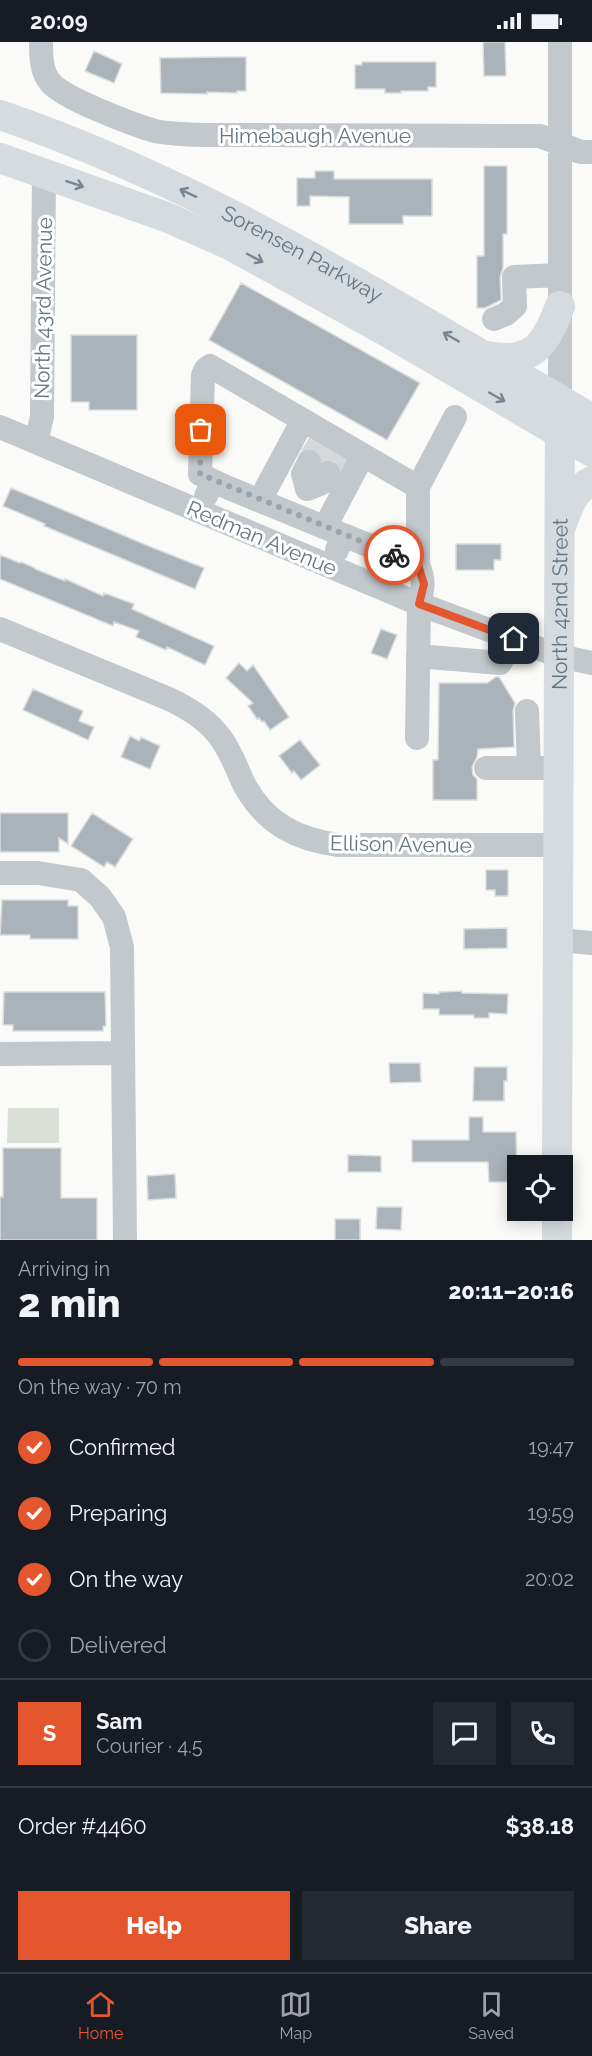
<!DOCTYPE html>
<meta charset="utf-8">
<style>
:root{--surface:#171b24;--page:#242831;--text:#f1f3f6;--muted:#9ea1a6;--line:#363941;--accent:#e4572e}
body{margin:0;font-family:Raleway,sans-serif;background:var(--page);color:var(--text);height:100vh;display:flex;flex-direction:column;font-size:22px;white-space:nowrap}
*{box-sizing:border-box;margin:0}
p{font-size:20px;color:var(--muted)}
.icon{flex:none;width:33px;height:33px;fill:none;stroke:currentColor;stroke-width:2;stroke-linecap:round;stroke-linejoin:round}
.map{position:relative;height:1198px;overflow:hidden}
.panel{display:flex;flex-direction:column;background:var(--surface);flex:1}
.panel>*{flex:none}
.fabs{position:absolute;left:507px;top:1113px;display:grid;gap:12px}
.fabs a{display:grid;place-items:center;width:66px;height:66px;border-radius:0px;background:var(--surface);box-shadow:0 3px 15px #0003;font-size:30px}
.pin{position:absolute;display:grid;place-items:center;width:51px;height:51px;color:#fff;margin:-26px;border-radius:12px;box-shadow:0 3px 9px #0006}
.courier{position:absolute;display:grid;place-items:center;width:60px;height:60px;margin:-30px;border:4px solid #e4572e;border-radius:50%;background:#fff;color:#222;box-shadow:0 2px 8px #0007}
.summary em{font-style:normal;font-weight:800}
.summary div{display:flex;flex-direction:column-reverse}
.summary{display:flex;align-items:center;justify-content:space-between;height:102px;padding:0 18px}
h1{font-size:39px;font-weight:800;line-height:45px}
.bar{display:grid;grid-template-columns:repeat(4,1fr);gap:9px 6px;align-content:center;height:72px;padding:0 18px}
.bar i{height:8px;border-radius:4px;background:var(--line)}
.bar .on{background:var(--accent)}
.bar p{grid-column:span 4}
.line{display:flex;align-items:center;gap:15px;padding:0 18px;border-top:2px solid var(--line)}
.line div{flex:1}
.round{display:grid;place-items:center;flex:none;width:63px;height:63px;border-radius:0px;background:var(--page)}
ol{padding:0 18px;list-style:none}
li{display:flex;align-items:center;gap:18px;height:66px}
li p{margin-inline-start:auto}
li .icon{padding:6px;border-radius:50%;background:var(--accent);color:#fff;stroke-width:4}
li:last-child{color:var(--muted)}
li i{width:33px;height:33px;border:3px solid var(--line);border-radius:50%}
.primary-button{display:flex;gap:12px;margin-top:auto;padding:12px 18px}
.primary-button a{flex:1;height:69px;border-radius:0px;background:var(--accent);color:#fff;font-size:24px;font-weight:800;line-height:69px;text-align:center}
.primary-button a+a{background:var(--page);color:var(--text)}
.status{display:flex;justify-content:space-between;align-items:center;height:42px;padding:0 30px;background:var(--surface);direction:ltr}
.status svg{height:16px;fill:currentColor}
.tabs{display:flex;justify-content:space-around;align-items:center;height:84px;border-top:2px solid var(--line);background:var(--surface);font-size:16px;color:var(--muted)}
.tabs a{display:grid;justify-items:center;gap:3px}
.tabs .on{color:var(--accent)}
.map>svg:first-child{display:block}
</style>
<div class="status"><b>20:09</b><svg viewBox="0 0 49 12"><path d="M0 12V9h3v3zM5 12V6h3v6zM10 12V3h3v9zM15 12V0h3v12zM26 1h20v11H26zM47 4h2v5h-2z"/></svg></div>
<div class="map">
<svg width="592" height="1198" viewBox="0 0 592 1198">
<rect width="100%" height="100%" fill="#fafaf8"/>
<path fill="#dadfd7" d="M8 1066H59V1101H7Z"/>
<path fill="#aab3b9" stroke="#dcdcda" stroke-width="1.5" d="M483 0H505L506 34H484Z
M94 9 122 22 114 41 85 29Z
M224 15H246V49H237V51L207 50V52L161 51 160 16Z
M362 20H436V45H428V49H401V51H385V47H355V23H362Z
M484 124H507V192H503V226L500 235 501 258 485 266H477V214H484Z
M315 129H334V137H432V174H403V182H349V155L310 154V164H297V136H315Z
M241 241 420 341 387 398 209 298Z
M71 293H137V368H89V360H71Z
M309 398 344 418 341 425 335 419 323 418 321 412 315 407H303Z
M11 446 151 505 204 526 195 547 44 484 45 482 3 464Z
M456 502H501V518H494V528H456Z
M0 513 20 521 21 520 35 526V527L65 539V537L103 554 104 551 134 562 132 567 214 604 205 623 167 605 166 608 136 595 139 589 114 580 113 584 0 537Z
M381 587 397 593 387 617 371 611Z
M239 621 247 629 253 623 289 675 270 688 264 679 262 680 259 676 257 677 248 664 253 661 226 636Z
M496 635H499L515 661 513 669 514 705 478 707 477 715 472 725 473 733 477 737V758H433V718H438L439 641H487Z
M33 647 83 669 79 679 94 685 88 698 23 668Z
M130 694 139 699 141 695 160 704 150 727 121 715Z
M300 698 320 723 301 738 294 729 292 731 279 714Z
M0 771H68V802L59 796V810H0Z
M92 771 133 797 115 825 107 820 104 825 71 804Z
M486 828H508V854H495V848H486Z
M2 858H68V864H78V897H30V893H0Z
M507 886V906L464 907V887Z
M462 949V951L508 952 507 972 489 971V976H474V973H439V967H423V951L439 952V950Z
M4 950H105L106 984H103V989H13V983H3Z
M389 1021H420L421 1040 390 1041Z
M474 1025H507V1039H504V1059H473Z
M469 1075H483V1090H516L517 1140H489L488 1120H412V1098H469Z
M3 1106H61V1156H97V1198H0V1155H3Z
M348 1113 381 1114V1130H348Z
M175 1132 176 1156 148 1158 147 1134Z
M377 1165H402L401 1188 376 1187Z
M335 1177H360V1198H335Z"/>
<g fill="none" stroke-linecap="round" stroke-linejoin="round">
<path stroke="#d5d9db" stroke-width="24" stroke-dasharray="24 12" stroke-linecap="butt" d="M309 420 320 401
M328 431 339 412"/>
<path stroke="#c3c8cc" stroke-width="24" d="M41 0C41 14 41 29 50 40 62 56 134 83 155 89 175 93 196 93 216 93L540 94 581 110H592
M560 0V359
M494 277 506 272 515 264 514 235 560 233
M0 385 419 562 559 614 592 621
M36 400 42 375 44 131
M309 420 303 432 307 447 322 441 328 431
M213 439 200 432 203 333 206 327 210 324 418 445
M206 454 213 439 224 444 343 493 337 508
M260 458 303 378
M325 485 363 413
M343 493 418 523C425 538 423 547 419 562L417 696
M418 523V445L455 375
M0 587 169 657C188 666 207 677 220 695 231 709 237 728 245 744 266 782 298 798 339 803H558
M418 614 500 621 514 597
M527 669 529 726
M486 726H558
M0 831H38L81 838 100 855 114 875 122 905 125 1198
M558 898 592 901
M0 1012 123 1011"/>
<g stroke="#d6dbdf" stroke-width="30">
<path id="s1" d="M0 73C155 126 298 205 439 288 490 318 542 346 592 377"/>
<path d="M0 116 166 175 230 203 382 287 592 410"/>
<path d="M486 314C532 323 545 304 560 264"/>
<path d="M562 482C568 465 574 447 592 439"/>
<path id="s2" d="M557 1124 560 359"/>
<path d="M557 1168V1198"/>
</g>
</g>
<defs><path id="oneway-shaft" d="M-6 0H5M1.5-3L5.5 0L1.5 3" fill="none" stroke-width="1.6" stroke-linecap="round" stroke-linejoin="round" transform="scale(1.5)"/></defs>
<g stroke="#768591">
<use href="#oneway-shaft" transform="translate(75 142) rotate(19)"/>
<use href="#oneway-shaft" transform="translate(188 151) rotate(-155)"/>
<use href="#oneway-shaft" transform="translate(255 216) rotate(28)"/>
<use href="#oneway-shaft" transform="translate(451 295) rotate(-150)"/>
<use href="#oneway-shaft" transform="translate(497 355) rotate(30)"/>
</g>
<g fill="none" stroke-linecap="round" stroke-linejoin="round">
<path stroke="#99a4ac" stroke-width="6" stroke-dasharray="0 10.8" d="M201 388 200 432 394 513"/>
<path stroke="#e4572e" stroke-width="8" d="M394 513 418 523 424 542 419 562 514 597"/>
</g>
<g text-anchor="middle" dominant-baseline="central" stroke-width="6" stroke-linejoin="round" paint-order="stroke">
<g font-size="21" fill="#657683" stroke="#fff">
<text x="315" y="93">Himebaugh Avenue</text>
<text stroke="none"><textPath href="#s1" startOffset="333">Sorensen Parkway</textPath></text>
<text transform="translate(43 266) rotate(-89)">North 43rd Avenue</text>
<text transform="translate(262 496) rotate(23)">Redman Avenue</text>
<text stroke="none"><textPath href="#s2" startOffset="562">North 42nd Street</textPath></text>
<text transform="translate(401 802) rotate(1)">Ellison Avenue</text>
</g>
</g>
</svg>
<div class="fabs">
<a><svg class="icon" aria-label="locate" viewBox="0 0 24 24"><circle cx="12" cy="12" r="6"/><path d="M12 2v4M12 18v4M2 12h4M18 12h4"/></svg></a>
</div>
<div class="pin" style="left:201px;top:388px;background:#ea580c"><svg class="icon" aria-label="bag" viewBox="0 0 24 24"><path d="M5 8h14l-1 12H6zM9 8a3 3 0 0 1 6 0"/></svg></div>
<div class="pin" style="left:514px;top:597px;background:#1f2937"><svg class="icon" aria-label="home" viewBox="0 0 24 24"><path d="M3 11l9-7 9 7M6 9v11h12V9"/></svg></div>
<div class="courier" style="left:394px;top:513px"><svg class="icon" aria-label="bike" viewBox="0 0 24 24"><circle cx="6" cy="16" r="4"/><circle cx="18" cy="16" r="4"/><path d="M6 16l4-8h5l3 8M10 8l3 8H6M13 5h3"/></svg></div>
</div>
<section class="panel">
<div class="summary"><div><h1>2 min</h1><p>Arriving in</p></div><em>20:11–20:16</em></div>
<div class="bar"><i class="on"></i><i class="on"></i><i class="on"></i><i></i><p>On the way · 70 m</p></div>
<ol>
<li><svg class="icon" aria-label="check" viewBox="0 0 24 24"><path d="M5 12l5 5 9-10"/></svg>Confirmed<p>19:47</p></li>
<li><svg class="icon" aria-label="check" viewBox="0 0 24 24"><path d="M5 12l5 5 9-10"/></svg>Preparing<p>19:59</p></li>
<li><svg class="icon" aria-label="check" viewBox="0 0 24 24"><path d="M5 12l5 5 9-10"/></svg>On the way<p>20:02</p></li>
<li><i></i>Delivered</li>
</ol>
<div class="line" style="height:108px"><b class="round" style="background:var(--accent);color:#fff">S</b><div><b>Sam</b><p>Courier · 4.5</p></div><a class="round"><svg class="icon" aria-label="chat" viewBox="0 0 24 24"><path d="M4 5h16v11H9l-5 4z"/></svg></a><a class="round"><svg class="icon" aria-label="phone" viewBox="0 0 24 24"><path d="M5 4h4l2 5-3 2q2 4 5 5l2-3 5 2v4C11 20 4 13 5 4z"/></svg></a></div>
<div class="line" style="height:78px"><div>Order #4460</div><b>$38.18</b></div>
<div class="primary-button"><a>Help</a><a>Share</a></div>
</section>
<nav class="tabs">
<a class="on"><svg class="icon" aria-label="home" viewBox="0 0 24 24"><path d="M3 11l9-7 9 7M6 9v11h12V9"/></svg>Home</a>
<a><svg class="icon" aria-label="map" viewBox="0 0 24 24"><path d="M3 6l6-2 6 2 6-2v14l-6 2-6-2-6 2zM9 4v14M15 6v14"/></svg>Map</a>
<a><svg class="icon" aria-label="saved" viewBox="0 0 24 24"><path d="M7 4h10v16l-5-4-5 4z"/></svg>Saved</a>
</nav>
